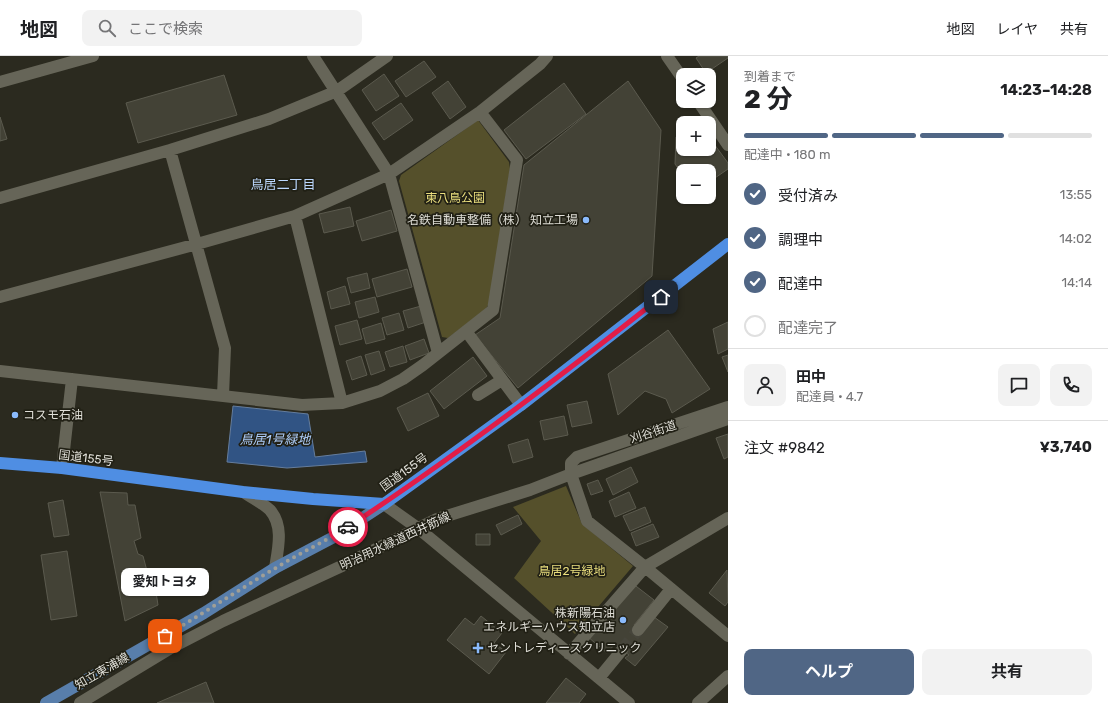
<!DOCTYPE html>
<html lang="ja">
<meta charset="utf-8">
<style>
:root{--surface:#fff;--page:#f2f2f2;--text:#202124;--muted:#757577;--line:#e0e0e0;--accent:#506685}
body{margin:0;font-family:Rubik,"Noto Sans JP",sans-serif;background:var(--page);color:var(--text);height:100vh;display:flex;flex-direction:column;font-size:15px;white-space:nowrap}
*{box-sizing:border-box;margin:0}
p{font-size:13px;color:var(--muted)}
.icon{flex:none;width:22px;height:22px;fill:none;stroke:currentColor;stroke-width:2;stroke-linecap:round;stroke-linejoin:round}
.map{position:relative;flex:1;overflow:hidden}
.side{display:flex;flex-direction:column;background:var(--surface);width:380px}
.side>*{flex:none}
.fabs{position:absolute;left:676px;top:12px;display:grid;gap:8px}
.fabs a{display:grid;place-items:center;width:40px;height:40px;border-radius:8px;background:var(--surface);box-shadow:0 1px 3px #0004;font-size:20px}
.pin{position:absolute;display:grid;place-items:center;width:34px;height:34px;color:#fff;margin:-17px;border-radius:8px;box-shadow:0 2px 6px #0006}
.courier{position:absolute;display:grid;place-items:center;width:40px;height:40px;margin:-20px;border:3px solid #e11d48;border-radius:50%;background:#fff;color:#222;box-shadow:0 1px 5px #0007}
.bubble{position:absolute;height:28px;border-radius:8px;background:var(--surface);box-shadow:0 1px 3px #0004;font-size:13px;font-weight:700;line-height:28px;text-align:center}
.summary em{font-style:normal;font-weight:700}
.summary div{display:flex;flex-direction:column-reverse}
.summary{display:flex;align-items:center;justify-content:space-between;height:68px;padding:0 16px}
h1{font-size:26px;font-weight:700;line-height:30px}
.bar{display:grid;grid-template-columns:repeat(4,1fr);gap:6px 4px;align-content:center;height:48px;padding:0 16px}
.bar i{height:5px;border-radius:3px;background:var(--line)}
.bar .active{background:var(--accent)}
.bar p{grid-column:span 4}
.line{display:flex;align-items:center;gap:10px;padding:0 16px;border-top:1px solid var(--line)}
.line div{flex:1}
.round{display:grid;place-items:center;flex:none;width:42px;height:42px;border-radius:8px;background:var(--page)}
ol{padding:0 16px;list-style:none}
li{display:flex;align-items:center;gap:12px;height:44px}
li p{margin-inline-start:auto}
li .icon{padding:4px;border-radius:50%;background:var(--accent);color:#fff;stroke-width:4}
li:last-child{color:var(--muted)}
li i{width:22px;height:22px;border:2px solid var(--line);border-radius:50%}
.action{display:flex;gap:8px;margin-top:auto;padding:8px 16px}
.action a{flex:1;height:46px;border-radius:8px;background:var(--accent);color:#fff;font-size:16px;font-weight:700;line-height:46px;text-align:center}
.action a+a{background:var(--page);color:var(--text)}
header{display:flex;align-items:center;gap:24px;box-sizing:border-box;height:56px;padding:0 20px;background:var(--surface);border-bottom:1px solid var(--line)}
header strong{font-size:19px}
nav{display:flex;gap:22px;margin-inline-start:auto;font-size:14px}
.search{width:280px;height:36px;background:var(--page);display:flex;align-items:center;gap:10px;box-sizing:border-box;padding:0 14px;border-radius:8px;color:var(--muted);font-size:15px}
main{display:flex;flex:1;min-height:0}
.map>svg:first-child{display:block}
</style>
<header>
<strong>地図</strong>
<div class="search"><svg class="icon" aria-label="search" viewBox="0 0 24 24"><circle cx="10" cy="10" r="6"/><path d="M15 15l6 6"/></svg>ここで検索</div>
<nav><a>地図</a><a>レイヤ</a><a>共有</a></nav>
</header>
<main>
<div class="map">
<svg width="728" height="647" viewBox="0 0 728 647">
<rect width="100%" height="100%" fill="#2b2a1f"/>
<path fill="#55502b" d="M478 64 509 106 510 113 489 247 486 253 448 282 442 281 399 125 401 119Z
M566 430 582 468 633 510 575 578 514 522 541 485 513 451Z"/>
<path fill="#315484" stroke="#657d9d" d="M233 350 308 358 315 401 365 395 367 406 287 412 227 406Z"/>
<path fill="#434236" stroke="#5b5a4e" d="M699 0H728V2L706 17 696 2Z
M424 5 436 21 406 41 395 25Z
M384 18 399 40 376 55 362 34Z
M224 19 237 59 138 87 126 47Z
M448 25 466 51 450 63 432 37Z
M628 25 661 74 652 220 518 332 475 279 500 262 524 109Z
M564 27 586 58 526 103 504 74Z
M401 47 413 64 384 84 372 67Z
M0 61 7 83 0 85Z
M683 75V93H709V81L728 107V113L712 124 709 123V115H683V119L675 108 676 81Z
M350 151 354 170 324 177 319 158Z
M391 154 397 175 362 185 356 165Z
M407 213 412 231 377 241 372 223Z
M367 217 370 232 351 237 347 222Z
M345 230 350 248 331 253 327 236Z
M375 241 379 256 359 262 355 246Z
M421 250 426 266 408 272 403 255Z
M399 257 404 274 387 279 382 262Z
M357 264 362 283 340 289 335 270Z
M728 266V293L718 298 713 273Z
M381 267 385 283 366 288 362 273Z
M668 274 710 333 672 357 666 343 645 335 618 359 608 318Z
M424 283 429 297 410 304 405 290Z
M403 290 407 306 390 311 385 296Z
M379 295 385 314 371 319 365 299Z
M728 299V316L722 301Z
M361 300 367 319 352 324 346 305Z
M473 301 487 320 444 353 430 335Z
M428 337 439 360 408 375 397 352Z
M587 345 592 367 572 371 567 349Z
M564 360 568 379 544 384 540 365Z
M728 378V401L724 403 716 382Z
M528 383 533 401 513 407 508 389Z
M631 411 638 426 613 439 606 423Z
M598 424 603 435 591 439 587 428Z
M100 436 127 437 128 449H135L141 482 134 485 138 498 143 500 147 515 153 517 158 549 125 565Z
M629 436 636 452 615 461 609 445Z
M63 444 69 479 54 481 48 447Z
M645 451 651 466 630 475 623 460Z
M518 459 522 468 501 479 496 469Z
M653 468 659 481 636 490 631 477Z
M476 478H490V489H476Z
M67 495 77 560 51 564 41 499Z
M727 514 728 546 725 550 709 537Z
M632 527 654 544 634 569 641 576 654 561 668 571 635 610 625 602 629 599 615 588 607 597 588 581Z
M481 560 502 577 494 587 506 596 489 618 447 584 465 562 474 569Z
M566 622 586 638 579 647H546Z
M206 626 214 647H157Z"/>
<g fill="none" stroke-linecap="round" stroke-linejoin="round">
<path stroke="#46453b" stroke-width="12" stroke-dasharray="12 6" stroke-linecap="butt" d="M622 594 638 574"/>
<path stroke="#666558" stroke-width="12" d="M313 0 389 118 438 297
M667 0 683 23
M0 26 93 0
M698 45 728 89
M170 94 225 292 223 339
M0 142 170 94 269 63 337 35 387 0
M295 160 342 347
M0 241 197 188 295 160 389 118 480 56 540 8 547 0
M466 275 521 349
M0 315 302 349 342 347 380 335 403 323 423 309 493 254 517 104 480 56
M478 339 502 324
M62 412 72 323
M243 436C251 441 264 448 270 454 284 470 278 493 275 512
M384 448 419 473 629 647
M728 462 645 511 728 580
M638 574 671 533
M569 598 645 511 587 465 571 418V407L577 401 728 351
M599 622 622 594
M80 647 169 593 223 565 344 509 437 463 530 434 571 418 728 363
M698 647 728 620"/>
<path stroke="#587eab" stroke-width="12" d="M46 647 204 557 275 512 332 482 384 448"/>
<path stroke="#4f8ee3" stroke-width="12" d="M0 407 62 412 243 436 313 443 384 448 521 349 728 188"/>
</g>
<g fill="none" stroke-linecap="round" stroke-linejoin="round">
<path stroke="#a09f97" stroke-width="4" stroke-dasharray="0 7.2" d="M165 580C202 558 237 535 274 513 298 498 324 486 348 471"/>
<path stroke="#e11d48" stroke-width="5" d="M348 471C456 400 560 321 661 241"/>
</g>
<g fill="#8abafc" stroke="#212015" stroke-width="1.5">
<circle cx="586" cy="164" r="4"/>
<circle cx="15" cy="359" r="4"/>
<circle cx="623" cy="564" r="4"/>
<path d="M476 586h4v4h4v4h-4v4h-4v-4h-4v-4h4z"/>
</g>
<g text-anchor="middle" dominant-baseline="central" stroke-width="3.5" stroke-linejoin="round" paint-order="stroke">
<g font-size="12" fill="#ebdf7e" stroke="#212015">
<text x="455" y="142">東八鳥公園</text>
<text x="572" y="515">鳥居2号緑地</text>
</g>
<g font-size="12" fill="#dfded7" stroke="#212015" text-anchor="end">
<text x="578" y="164">名鉄自動車整備（株） 知立工場</text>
<text x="23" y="359" text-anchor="start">コスモ石油</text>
<text x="615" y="557">株新陽石油<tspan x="615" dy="14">エネルギーハウス知立店</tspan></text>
<text x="487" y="592" text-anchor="start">セントレディースクリニック</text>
</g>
<g font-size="12" fill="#dfded7" stroke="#212015">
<text transform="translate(653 376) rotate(-18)">刈谷街道</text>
<text transform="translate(86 402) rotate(7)">国道155号</text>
<text transform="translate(404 416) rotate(-36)">国道155号</text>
<text transform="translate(395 485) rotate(-25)">明治用水緑道西井筋線</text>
<text transform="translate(102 615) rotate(-30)">知立東浦線</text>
</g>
<g font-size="13" fill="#bdd8fe" stroke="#212015">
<text x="283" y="128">鳥居二丁目</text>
</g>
<g font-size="13" font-style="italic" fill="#aecefb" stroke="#212015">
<text x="275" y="383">鳥居1号緑地</text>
</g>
</g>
</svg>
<div class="fabs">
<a><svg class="icon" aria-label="layers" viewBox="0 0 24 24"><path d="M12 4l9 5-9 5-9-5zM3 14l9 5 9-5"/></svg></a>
<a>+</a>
<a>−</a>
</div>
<div class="pin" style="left:165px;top:580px;background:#ea580c"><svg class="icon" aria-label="bag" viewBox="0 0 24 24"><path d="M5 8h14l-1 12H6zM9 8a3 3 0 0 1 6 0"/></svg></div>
<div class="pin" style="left:661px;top:241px;background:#1f2937"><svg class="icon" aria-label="home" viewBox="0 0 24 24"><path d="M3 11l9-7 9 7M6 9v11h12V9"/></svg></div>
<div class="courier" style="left:348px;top:471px"><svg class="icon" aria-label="car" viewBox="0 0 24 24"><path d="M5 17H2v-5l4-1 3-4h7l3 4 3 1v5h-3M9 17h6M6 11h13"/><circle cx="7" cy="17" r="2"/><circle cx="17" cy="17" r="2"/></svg></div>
<div class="bubble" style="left:121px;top:512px;width:88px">愛知トヨタ</div>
</div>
<section class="side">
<div class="summary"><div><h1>2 分</h1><p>到着まで</p></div><em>14:23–14:28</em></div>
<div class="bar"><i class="active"></i><i class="active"></i><i class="active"></i><i></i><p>配達中 · 180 m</p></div>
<ol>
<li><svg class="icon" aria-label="check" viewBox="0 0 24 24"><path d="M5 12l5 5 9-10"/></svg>受付済み<p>13:55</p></li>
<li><svg class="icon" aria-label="check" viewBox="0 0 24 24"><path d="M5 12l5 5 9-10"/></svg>調理中<p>14:02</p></li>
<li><svg class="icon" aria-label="check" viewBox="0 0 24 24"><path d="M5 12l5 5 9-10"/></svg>配達中<p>14:14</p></li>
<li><i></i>配達完了</li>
</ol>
<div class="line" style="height:72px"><a class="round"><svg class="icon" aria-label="person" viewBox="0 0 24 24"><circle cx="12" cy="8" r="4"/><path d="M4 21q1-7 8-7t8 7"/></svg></a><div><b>田中</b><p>配達員 · 4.7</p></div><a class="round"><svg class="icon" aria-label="chat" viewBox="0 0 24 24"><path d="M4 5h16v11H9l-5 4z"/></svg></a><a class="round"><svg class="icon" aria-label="phone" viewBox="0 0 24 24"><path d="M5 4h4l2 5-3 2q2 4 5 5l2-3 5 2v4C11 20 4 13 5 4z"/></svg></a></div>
<div class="line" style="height:52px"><div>注文 #9842</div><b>¥3,740</b></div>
<div class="action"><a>ヘルプ</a><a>共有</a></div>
</section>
</main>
